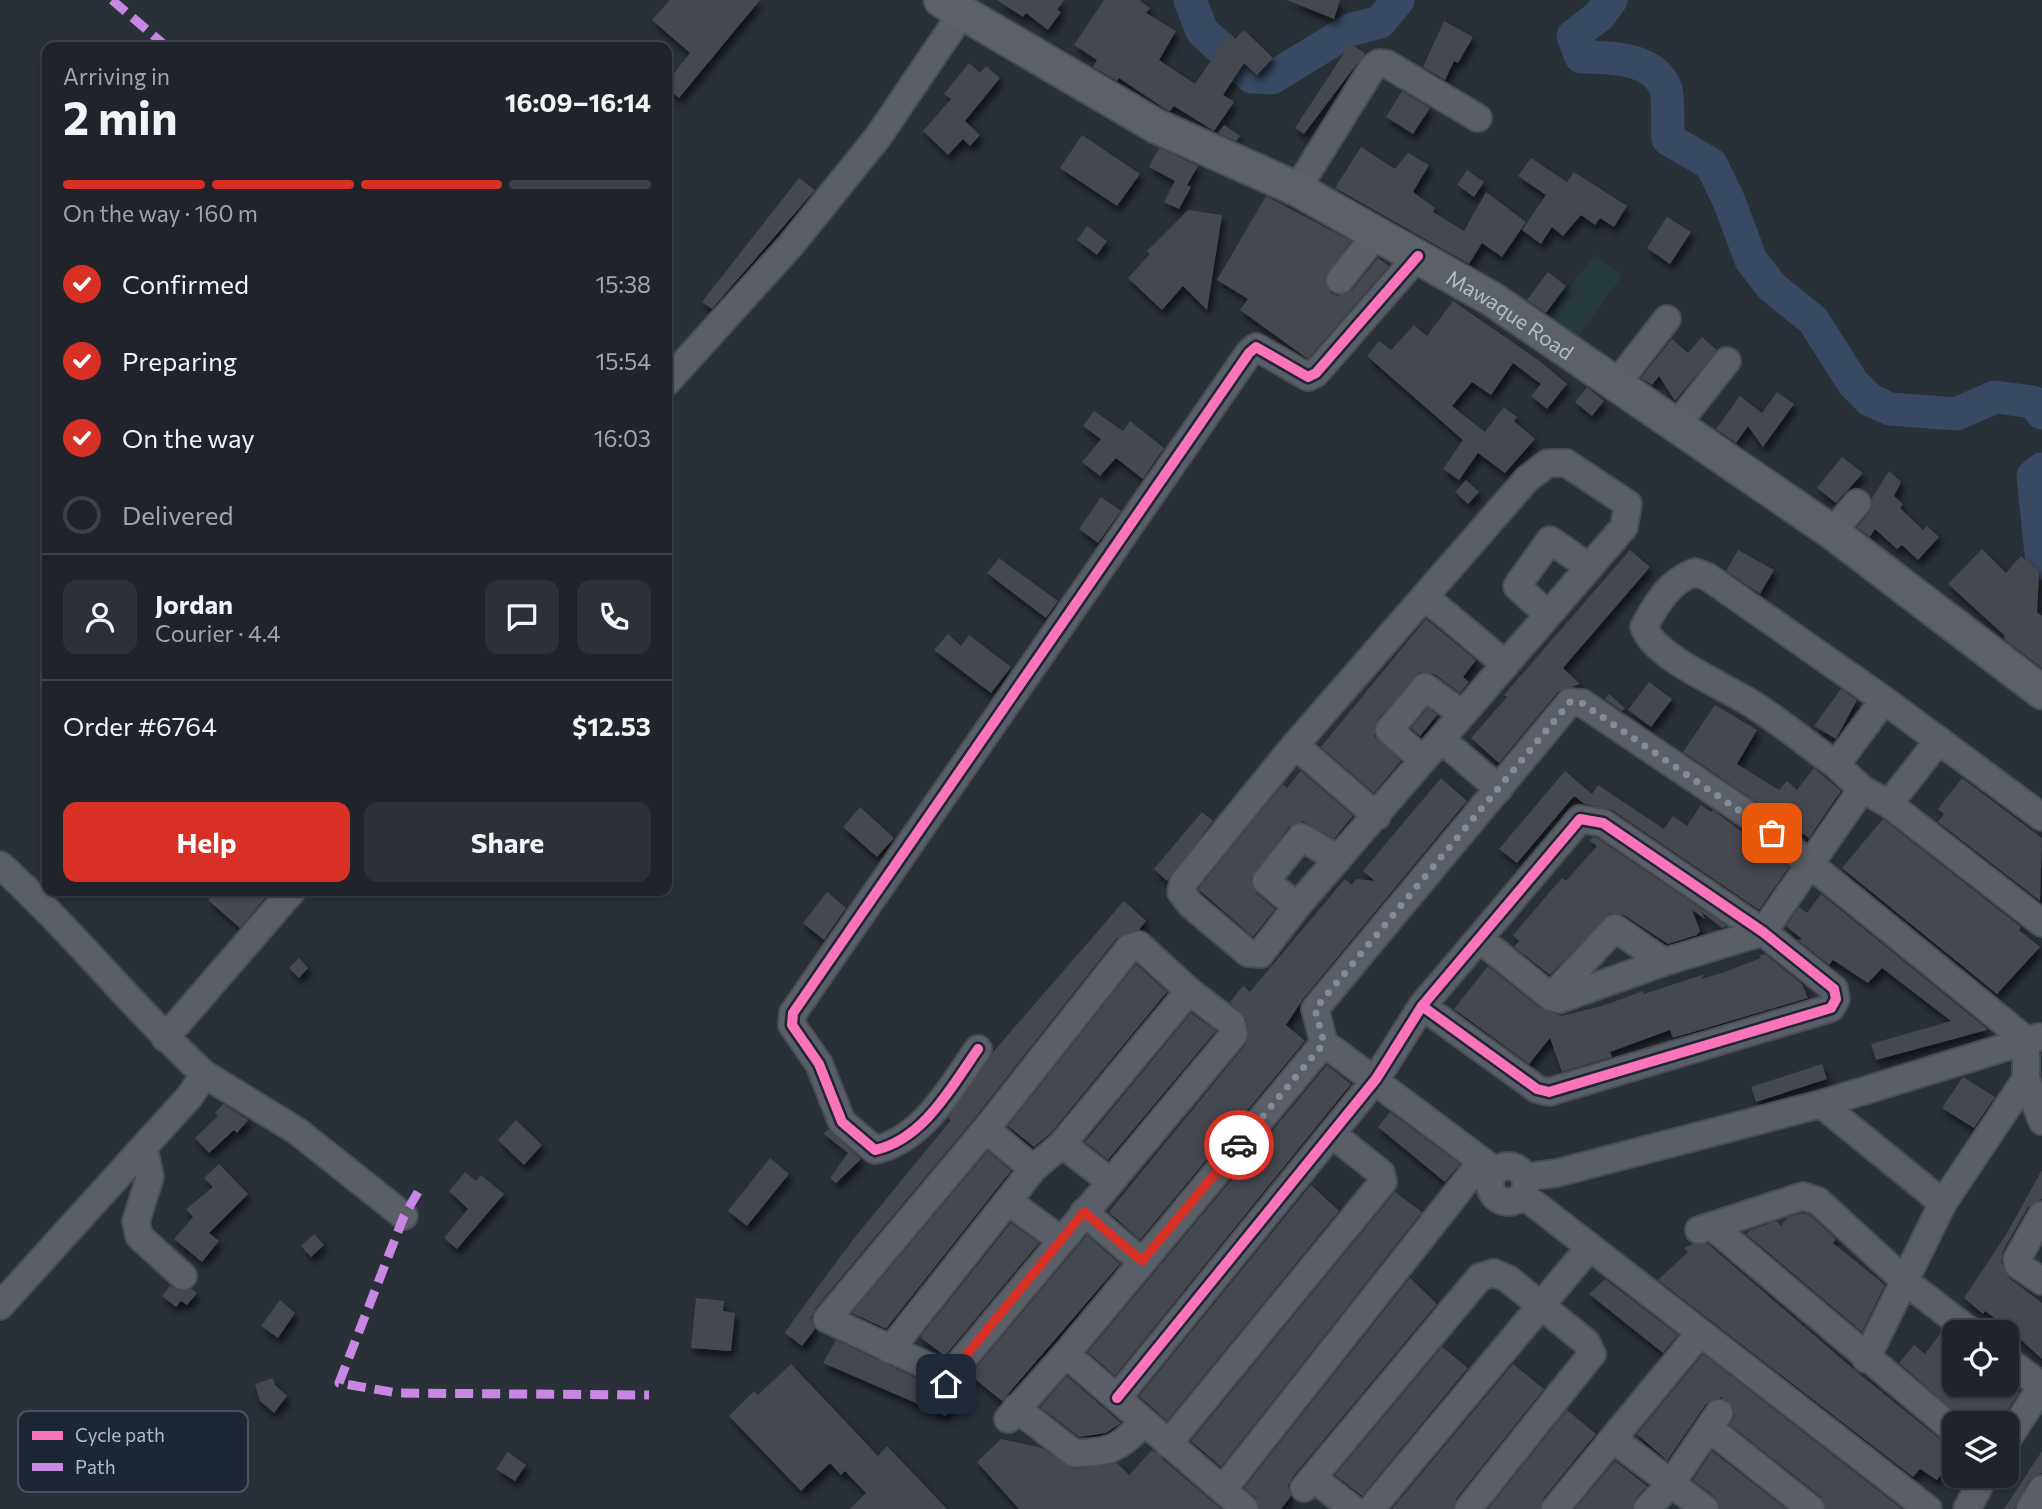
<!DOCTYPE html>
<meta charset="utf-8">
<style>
:root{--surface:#20242a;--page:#2d3036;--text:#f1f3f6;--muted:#a2a4a8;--line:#3d4147;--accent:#d93025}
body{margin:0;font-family:Commissioner,sans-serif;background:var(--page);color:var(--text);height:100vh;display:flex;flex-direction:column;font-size:26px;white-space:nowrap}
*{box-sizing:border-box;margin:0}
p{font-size:23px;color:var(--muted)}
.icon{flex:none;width:38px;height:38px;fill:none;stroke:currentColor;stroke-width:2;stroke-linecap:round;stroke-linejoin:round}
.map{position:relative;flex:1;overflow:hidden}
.drawer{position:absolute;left:42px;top:42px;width:630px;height:854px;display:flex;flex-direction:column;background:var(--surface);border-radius:14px;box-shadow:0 2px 5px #0004,0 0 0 2px var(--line)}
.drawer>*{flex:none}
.tools{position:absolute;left:1942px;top:1320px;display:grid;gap:14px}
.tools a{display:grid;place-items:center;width:77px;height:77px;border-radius:14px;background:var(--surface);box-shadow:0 2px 5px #0004,0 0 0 2px var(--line);font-size:35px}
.pin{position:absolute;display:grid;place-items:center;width:60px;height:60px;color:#fff;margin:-30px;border-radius:14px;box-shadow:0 4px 10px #0006}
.courier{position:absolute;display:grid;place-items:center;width:70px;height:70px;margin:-35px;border:5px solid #d93025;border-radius:50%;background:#fff;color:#222;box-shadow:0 2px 9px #0007}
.overview em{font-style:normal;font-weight:700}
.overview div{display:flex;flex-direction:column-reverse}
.overview{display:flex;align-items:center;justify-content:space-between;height:119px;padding:0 21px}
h1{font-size:46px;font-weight:700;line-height:52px}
.bar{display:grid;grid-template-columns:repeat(4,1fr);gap:10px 7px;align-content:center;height:84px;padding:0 21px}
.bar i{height:9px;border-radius:5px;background:var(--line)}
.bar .current{background:var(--accent)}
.bar p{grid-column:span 4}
.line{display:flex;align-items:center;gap:18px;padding:0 21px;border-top:2px solid var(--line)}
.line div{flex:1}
.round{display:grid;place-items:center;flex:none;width:74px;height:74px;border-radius:14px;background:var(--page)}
ol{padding:0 21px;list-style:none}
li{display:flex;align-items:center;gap:21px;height:77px}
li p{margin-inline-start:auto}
li .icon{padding:7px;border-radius:50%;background:var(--accent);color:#fff;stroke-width:4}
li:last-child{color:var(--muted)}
li i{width:38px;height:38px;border:4px solid var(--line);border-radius:50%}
.button{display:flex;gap:14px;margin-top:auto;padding:14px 21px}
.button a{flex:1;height:80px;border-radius:14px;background:var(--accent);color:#fff;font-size:28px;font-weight:700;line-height:80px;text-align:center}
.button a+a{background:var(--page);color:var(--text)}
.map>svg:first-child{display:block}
</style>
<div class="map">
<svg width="2042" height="1509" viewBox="0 0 2042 1509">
<defs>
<filter id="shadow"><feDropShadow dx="3.5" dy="6" stdDeviation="3.5" flood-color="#0009"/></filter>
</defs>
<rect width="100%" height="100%" fill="#2a3038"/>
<path fill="#273a3e" d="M1594 255 1622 276 1574 342 1545 321Z"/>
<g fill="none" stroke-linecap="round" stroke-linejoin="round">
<path stroke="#384963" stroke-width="33" d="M1190 0 1202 31 1252 77 1272 78 1350 30 1380 22 1398 0
M1611 0 1599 16 1573 36 1581 57C1608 57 1654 57 1666 89 1669 99 1667 127 1668 139L1711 164 1729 201 1751 260 1772 287 1813 320 1853 383 1870 400 1890 409 1956 414 1995 397 2033 402 2042 413
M2042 469 2033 476 2042 563"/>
</g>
<path fill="#444950" filter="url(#shadow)" d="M670 0H760L679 98 667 89V82L690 53 652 20Z
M997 0H1064L1057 10 1061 12 1048 30 1026 13 1023 17Z
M1104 0H1139L1150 8 1146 13 1176 31 1159 60 1195 84 1230 33 1235 39 1244 30 1273 58 1257 75 1244 63 1223 95 1234 102 1214 131 1174 106 1170 111 1165 109 1119 78 1117 81 1093 67 1097 60 1074 45Z
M1287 0H1340L1334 19Z
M1444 21 1473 37 1458 63 1454 61 1445 80 1423 67Z
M1350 44 1365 53 1304 134 1295 128Z
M969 63 980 73 986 66 1000 78 965 121 980 135 970 146 963 139 948 155 923 131 951 99 944 94Z
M1402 91 1430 108 1413 134 1386 117Z
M1224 125 1240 136 1236 141 1218 133Z
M1082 135 1140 174 1117 206 1060 168Z
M1361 147 1395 169 1408 153 1429 165 1413 192 1435 208 1433 212 1464 231 1486 192 1526 222 1502 257 1482 243 1469 264 1335 188Z
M1159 148 1198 166 1187 185 1191 187 1179 209 1164 202 1175 181 1149 167Z
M1531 158 1567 182 1574 172 1627 206 1614 227 1600 218 1595 225 1581 215 1563 236 1552 227 1541 244 1522 230 1546 195 1518 176Z
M1467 170 1484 182 1474 197 1457 185Z
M799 178 815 190 712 309 702 302Z
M1266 196 1351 241 1325 277 1331 293 1338 296 1352 290 1378 258 1389 266 1308 359 1240 310 1248 299 1217 280Z
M1188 210 1222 215 1207 310 1183 286 1162 310 1128 278 1150 254 1147 251Z
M1667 217 1691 232 1670 264 1647 248Z
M1087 226 1107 241 1097 255 1077 240Z
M1548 272 1566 286 1546 313 1527 300Z
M1453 301 1541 362 1567 384 1547 409 1531 396 1541 384 1513 363 1491 395 1472 382 1452 406 1485 432 1504 407 1517 417 1514 421 1535 439 1505 473 1478 453 1459 480 1443 469 1463 440 1367 356 1379 341 1391 350 1414 325 1427 336Z
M1702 337 1717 350 1675 401 1659 376 1652 385 1641 378 1672 339 1688 353Z
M1587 387 1604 401 1592 416 1575 402Z
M1777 392 1794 404 1763 447 1748 426 1736 443 1716 429 1740 396 1762 413Z
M1094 411 1123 431 1130 421 1164 448 1143 479 1116 458 1100 476 1082 462 1101 439 1083 426Z
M1842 457 1863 473 1836 503 1817 488Z
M1889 471 1901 482 1894 496 1903 504 1900 508 1923 530 1927 526 1939 537 1918 560 1902 545 1897 549 1875 529 1870 537 1857 527 1869 513 1872 498Z
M1466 480 1479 492 1468 504 1455 492Z
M1101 497 1121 511 1098 543 1079 529Z
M1982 549 2006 573 2021 556 2039 571 2037 612 2042 616V668L2005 640 2004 635 1948 584Z
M1630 550 1650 567 1563 668 1580 684 1558 692 1499 763 1471 738 1507 697 1504 695Z
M1738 550 1774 570 1760 594 1726 571Z
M999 558 1058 601 1046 618 987 573Z
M1426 619 1476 660 1463 677 1469 682 1460 693 1434 674 1420 672 1377 720 1374 736 1401 761 1374 793 1321 747Z
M948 634 961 646 969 635 1011 667 991 693 934 650Z
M1649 682 1672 699 1651 727 1628 710Z
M1841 689 1857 700 1836 739 1814 726Z
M1609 694 1625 708 1622 711 1605 699Z
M1715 705 1757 730 1737 764 1779 790 1787 781 1797 790 1814 768 1841 791 1809 838 1683 752Z
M1428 708 1437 715 1420 736 1411 728Z
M1301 771 1353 816 1334 839 1303 821 1289 827 1251 878 1256 893 1275 909 1253 937 1198 889 1283 784 1287 788Z
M1565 771 1592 794 1598 785 1664 829 1673 816 1687 826 1701 805 1711 812 1713 810 1789 867 1759 910 1612 810 1585 804 1574 796 1517 863 1499 849Z
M1441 778 1467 801 1303 999 1286 1025 1305 1041 1140 1240 1109 1212 1246 1044 1249 1037 1246 1019 1230 1002 1243 986 1250 992 1345 879 1352 885 1356 879 1375 881 1363 871Z
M1962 778 2042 838 2040 901 1938 822 1944 814 1938 809Z
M860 807 894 838 877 857 843 827Z
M1202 812 1213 821 1167 881 1154 869Z
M1883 819 2021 927 2019 930 2040 947 1997 994 1842 868Z
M1593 837 1597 838 1727 926 1722 928 1702 912 1705 919 1692 910 1700 931 1697 935 1668 944 1624 915 1610 913 1550 975 1514 947 1519 941 1513 935 1562 878 1566 881 1597 846 1590 841Z
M216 891H271L240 928 208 900Z
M827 892 846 908 824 940 803 923Z
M1821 894 1986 1028 1987 1030 1876 1060 1871 1044 1951 1021 1882 968 1868 983 1833 960 1829 965 1798 940 1802 939 1786 926 1799 907 1807 913Z
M1124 901 1146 921 1139 930 1117 938 974 1119 815 1309 811 1318 815 1329 802 1346 785 1333 795 1318 855 1237 951 1120 948 1118 994 1051Z
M1765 954 1802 984 1808 998 1673 1038 1670 1030 1610 1052 1612 1057 1562 1072 1550 1038 1529 1064 1454 1009 1488 966 1541 1009 1562 1016 1602 1006 1643 991 1644 994 1705 974 1701 979 1725 972 1761 958 1759 956Z
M299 958 308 968 299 978 289 968Z
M1136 964 1167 992 1051 1133 1034 1147 1008 1126Z
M1191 1013 1216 1031 1108 1160 1085 1142Z
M1822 1064 1827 1079 1756 1102 1751 1087Z
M1327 1065 1351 1084 1115 1376 1088 1352Z
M1963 1077 1995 1097 1974 1128 1942 1108Z
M223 1104 248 1120 237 1133 234 1130 209 1153 195 1138 218 1116 215 1113Z
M1390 1112 1460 1164 1445 1182 1378 1127Z
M516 1120 542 1145 524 1165 498 1140Z
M828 1129 861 1159 836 1183 830 1178 848 1153 824 1134Z
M988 1151 1011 1171 886 1329 852 1313Z
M770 1158 789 1174 747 1226 728 1211Z
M219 1164 248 1194 209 1233 219 1241 202 1262 174 1239 193 1217 186 1209 213 1187 204 1178Z
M2042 1170V1199L2028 1207 2003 1251 2001 1262 2009 1278 2042 1303V1359L2007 1327 1985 1311 1983 1314 1964 1298 2004 1238Z
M465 1172 476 1181 481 1175 504 1194 457 1249 444 1238 468 1209 449 1191Z
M1311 1185 1339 1211 1167 1421 1139 1396Z
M1395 1192 1422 1212 1221 1467 1191 1441Z
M1803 1213 1810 1215 1836 1239 1833 1243 1885 1285 1862 1332 1746 1234 1751 1230 1776 1221 1781 1226 1788 1217Z
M1011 1223 1039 1243 945 1356 920 1337Z
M314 1234 324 1245 311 1257 301 1246Z
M1087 1235 1120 1264 1002 1401 970 1375Z
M1692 1244H1708L1858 1373 1945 1443 1955 1446V1455L1937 1480 1920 1469 1913 1477 1658 1280 1688 1252 1684 1248Z
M1410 1278 1437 1304 1292 1478 1288 1486 1291 1496 1281 1509H1260L1256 1498 1244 1488Z
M1605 1279 1678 1335 1663 1353 1589 1294Z
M170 1286 179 1291 192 1289 197 1293 187 1305 181 1301 176 1307 162 1296Z
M696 1298 724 1301 723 1311 735 1313 731 1351 691 1348Z
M280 1300 295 1313 278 1338 261 1326Z
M1942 1331 1955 1340V1384H2009L2019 1393 1999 1423H1968L1899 1363 1914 1345 1925 1354Z
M836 1340 931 1385 933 1393 940 1398 955 1397 946 1416 823 1363Z
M1442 1347 1468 1368 1362 1496 1335 1475Z
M1703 1354 1902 1509H1826L1821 1497 1730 1425 1735 1415 1733 1407 1721 1397 1706 1404 1667 1461 1662 1456 1637 1434Z
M791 1364 878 1456 887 1446 947 1509H850L866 1493 845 1471 841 1475 830 1463 801 1491 729 1416 754 1391 758 1395Z
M1513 1364 1544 1389 1456 1499 1453 1509H1392Z
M1067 1376 1121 1423 1106 1433 1079 1437 1040 1407Z
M273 1378 275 1385 287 1396 274 1413 260 1401 255 1384Z
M1567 1410 1596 1434 1543 1499 1540 1509H1488Z
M1001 1439 1042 1448 1074 1469 1117 1463 1129 1475 1152 1450 1221 1509H1019L977 1462Z
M1712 1451 1786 1509H1720L1715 1497 1693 1480Z
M2042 1451V1473L2029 1480 2014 1509H2004Z
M508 1452 526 1465 515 1481 496 1469Z
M1615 1461 1647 1486 1635 1499 1632 1509H1575Z"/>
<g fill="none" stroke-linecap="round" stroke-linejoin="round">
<defs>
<path id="minor" d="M1297 189 1373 67 1379 63 1387 64 1478 118
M1340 280 1378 232
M667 382 790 246 878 137 962 13
M1617 383 1667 319
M1678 423 1727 361
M1548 463H1566L1628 504 1624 527 1297 906 1260 954 1248 953 1190 904 1181 892 1183 883 1295 745 1527 479Z
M1832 532 1857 503
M1425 597 1504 663
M1547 614 1517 586 1550 540 1589 567
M1884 700 1836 765 1862 789 1889 804 2042 923
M1441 739 1499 789
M1295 745 1377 816
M1423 760 1389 730 1425 687 1461 713
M1836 765C1810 746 1784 725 1757 707 1728 687 1655 659 1644 627 1656 604 1670 581 1695 572L1708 577 1884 700 2042 817
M1889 804 1939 740
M0 865C72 930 132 1007 204 1074L190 1096 0 1306
M1297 906 1266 881 1301 837 1338 859
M1481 940 1551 997 1560 999 1664 962 1763 932 1862 789
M1551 997 1615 928 1664 962
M165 1038 292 891
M978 1049C952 1086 924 1139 875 1150L842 1122 819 1064 792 1025 793 1013 1249 353 1256 347 1308 377 1316 373 1418 256
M204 1074 297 1131 404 1216
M1821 1104 1943 1203
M986 1129 1033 1169
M1062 1144 1111 1182
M144 1149 150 1177 136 1221 139 1236 183 1276
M1490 1184a18 18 0 1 1 36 0a18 18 0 1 1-36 0Z
M1495 1171 1324 1043 1315 1009 1570 702 1582 703 1753 818 2026 1040V1079L2042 1121
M1525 1177 1557 1173 1821 1104 2039 1037
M1523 1195 1928 1509
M1009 1202 1061 1240
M1084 1212 1141 1261
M2042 1215 2017 1259 2018 1265 2042 1281
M1712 1226 1955 1431
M1699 1230 1803 1196 1818 1201 1906 1282 1971 1332
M890 1350 1033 1169 1062 1144 1189 991
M1066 1354 1245 1509
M1866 1359 1943 1203 2026 1079
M2007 1360 2042 1386
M946 1384 949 1376 1234 1034 1231 1023 1189 991 1139 945 1129 948 986 1129 827 1319 949 1376
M1117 1398 1376 1079 1422 1006 1580 819 1603 823 1763 932 1834 989 1836 999 1831 1008 1549 1092 1537 1089 1422 1006
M1016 1408 1074 1453C1111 1452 1117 1450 1143 1423
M1008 1419 1066 1354 1324 1043
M1709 1428 1811 1509
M1613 1439 1705 1509
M2007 1440 2042 1386
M1168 1444 1383 1182 1381 1173 1332 1134
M1313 1478 1353 1509
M1224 1488 1482 1161
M1304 1488 1480 1277 1494 1273 1508 1279 1586 1342 1592 1354 1468 1509
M1371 1509 1589 1248
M1555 1509 1699 1334
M1647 1509 1672 1482 1719 1413
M1967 1509 1985 1475
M2030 1509 2042 1489"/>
<g id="major">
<path id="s1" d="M941 0 1156 126 1297 189 1492 299 1832 532 2042 692"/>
</g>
</defs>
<use href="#minor" stroke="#484c53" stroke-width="30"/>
<use href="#major" stroke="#484c55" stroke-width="37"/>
<use href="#minor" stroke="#5a5e66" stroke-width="26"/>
<use href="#major" stroke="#5c6168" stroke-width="33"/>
<path stroke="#c787e3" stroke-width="9" stroke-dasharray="18 9" stroke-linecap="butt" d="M112 0 167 47
M418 1192 404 1216 339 1383 397 1393 649 1395"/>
<defs>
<path id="cycleway" d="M978 1049C952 1086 924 1139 875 1150L842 1122 819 1064 792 1025 793 1013 1249 353 1256 347 1308 377 1316 373 1418 256
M1117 1398 1376 1079 1422 1006 1580 819 1603 823 1763 932 1834 989 1836 999 1831 1008 1549 1092 1537 1089 1422 1006"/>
</defs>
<use href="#cycleway" stroke="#1d2633" stroke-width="15"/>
<use href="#cycleway" stroke="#fb73b8" stroke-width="10"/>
</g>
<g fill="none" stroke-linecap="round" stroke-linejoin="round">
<path stroke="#848b96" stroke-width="7" stroke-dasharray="0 12.6" d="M1239 1145 1324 1043 1315 1009 1570 702 1582 703 1772 833"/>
<path stroke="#d93025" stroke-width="9" d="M946 1384 949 1376 1084 1212 1142 1261 1239 1145"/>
</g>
<g text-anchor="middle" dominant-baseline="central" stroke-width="5" stroke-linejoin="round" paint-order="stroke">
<g font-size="21" fill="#b4bcc9" stroke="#1d2633">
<text stroke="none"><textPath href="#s1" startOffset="651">Mawaque Road</textPath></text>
</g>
</g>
<rect x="18" y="1411" width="230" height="81" rx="10" fill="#1d2633" stroke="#4a5360" stroke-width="2"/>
<rect x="32" y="1431" width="31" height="9" fill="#fb73b8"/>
<rect x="32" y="1463" width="31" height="8" fill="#c787e3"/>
<g font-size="19" fill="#b4bcc9">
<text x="75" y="1442">Cycle path</text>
<text x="75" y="1474">Path</text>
</g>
</svg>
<div class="tools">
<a><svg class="icon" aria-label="locate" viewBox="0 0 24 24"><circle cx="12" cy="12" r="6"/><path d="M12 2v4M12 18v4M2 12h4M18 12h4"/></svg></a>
<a><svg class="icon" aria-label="layers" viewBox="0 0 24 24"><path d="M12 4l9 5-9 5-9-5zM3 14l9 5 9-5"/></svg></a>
</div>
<div class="pin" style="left:1772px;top:833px;background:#ea580c"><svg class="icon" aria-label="bag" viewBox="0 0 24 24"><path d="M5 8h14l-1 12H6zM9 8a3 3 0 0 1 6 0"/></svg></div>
<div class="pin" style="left:946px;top:1384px;background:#1f2937"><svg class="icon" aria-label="home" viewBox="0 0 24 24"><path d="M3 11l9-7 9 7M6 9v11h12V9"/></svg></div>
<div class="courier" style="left:1239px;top:1145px"><svg class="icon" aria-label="car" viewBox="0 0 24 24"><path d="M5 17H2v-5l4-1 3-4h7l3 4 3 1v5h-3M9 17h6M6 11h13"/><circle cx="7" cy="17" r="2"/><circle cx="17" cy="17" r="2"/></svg></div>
<section class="drawer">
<div class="overview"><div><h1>2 min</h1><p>Arriving in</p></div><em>16:09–16:14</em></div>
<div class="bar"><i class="current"></i><i class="current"></i><i class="current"></i><i></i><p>On the way · 160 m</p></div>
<ol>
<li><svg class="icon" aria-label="check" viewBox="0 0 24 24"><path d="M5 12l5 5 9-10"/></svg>Confirmed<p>15:38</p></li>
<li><svg class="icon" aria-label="check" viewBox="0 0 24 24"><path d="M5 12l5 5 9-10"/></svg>Preparing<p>15:54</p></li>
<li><svg class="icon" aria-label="check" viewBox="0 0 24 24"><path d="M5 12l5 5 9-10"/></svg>On the way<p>16:03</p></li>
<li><i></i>Delivered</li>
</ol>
<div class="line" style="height:126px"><a class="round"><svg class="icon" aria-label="person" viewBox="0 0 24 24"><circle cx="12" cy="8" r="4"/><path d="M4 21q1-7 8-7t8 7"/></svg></a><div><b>Jordan</b><p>Courier · 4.4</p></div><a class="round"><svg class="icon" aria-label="chat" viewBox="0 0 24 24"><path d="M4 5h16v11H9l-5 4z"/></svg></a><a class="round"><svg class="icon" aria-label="phone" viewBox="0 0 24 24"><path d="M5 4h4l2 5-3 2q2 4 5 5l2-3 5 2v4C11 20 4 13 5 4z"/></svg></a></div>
<div class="line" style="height:91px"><div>Order #6764</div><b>$12.53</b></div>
<div class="button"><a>Help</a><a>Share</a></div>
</section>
</div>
